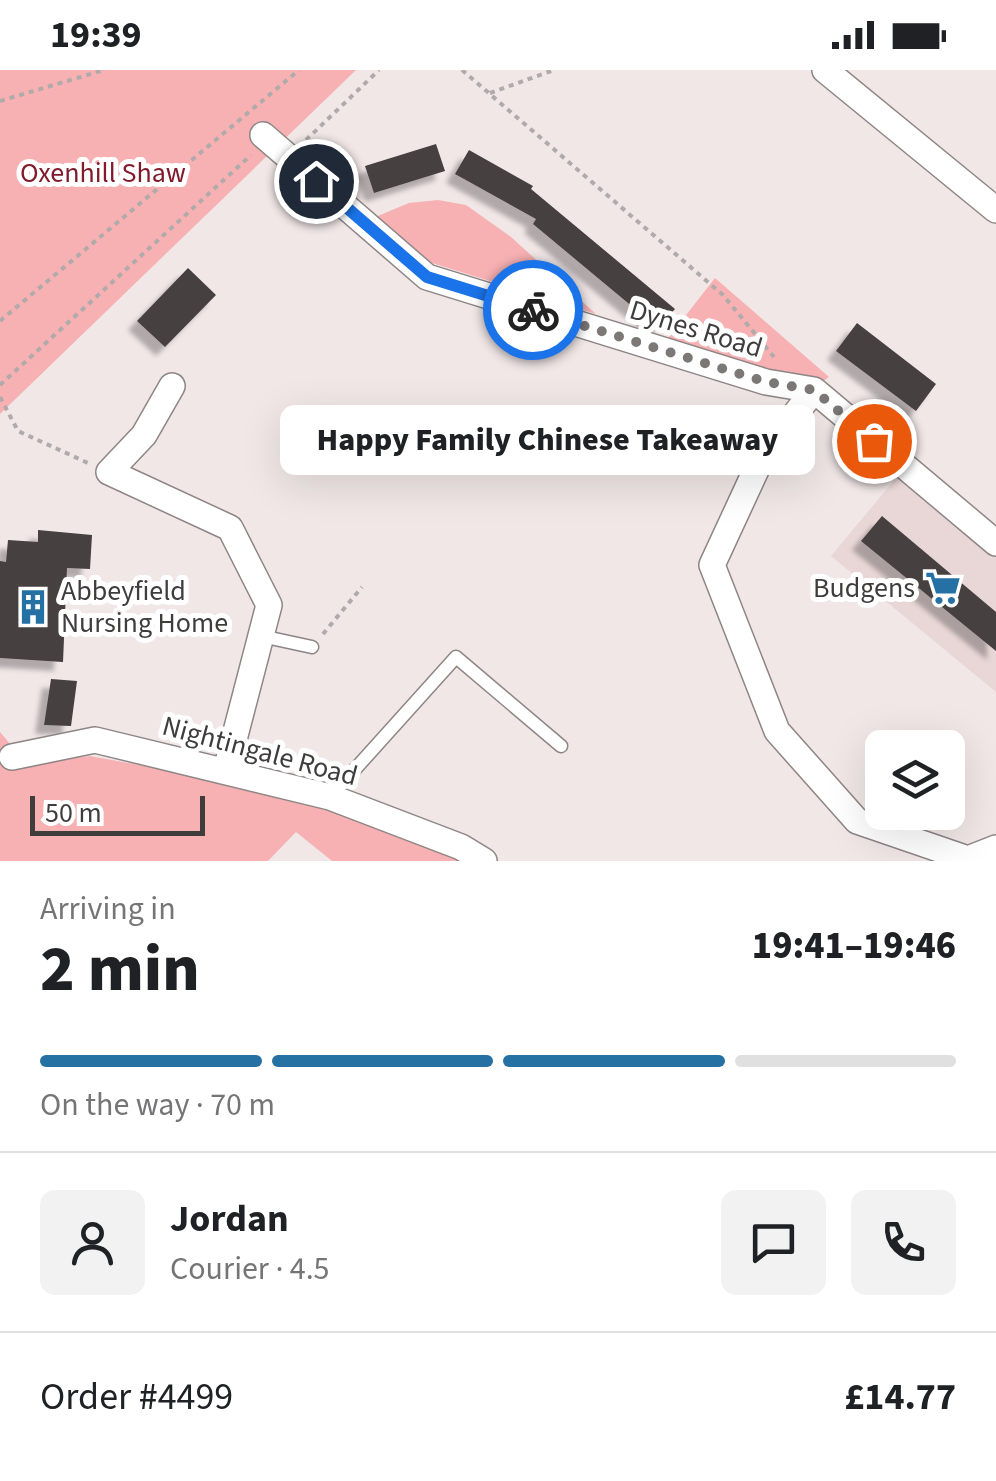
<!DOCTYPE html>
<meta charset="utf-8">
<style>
:root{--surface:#fff;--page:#f2f2f2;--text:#202124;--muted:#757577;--line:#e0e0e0;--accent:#2671a4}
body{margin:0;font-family:"Source Sans 3",sans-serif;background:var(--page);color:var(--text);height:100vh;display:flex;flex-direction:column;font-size:38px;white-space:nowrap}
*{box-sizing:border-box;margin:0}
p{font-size:32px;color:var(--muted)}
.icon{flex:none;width:55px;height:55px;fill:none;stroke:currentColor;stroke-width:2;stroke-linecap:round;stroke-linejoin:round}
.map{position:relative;height:791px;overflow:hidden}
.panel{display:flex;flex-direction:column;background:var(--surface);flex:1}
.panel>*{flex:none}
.tools{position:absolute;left:865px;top:660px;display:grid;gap:20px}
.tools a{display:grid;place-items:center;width:100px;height:100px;border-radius:15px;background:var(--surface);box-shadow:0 10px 40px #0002;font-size:50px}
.scale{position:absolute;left:30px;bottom:25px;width:175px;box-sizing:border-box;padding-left:10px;border:5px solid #3f3c3c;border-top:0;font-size:28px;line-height:35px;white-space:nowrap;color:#3f3c3c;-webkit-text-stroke:8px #fff;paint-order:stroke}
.pin{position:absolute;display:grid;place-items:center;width:85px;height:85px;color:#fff;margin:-42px;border:5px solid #fff;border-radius:50%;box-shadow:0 2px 10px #0007}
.courier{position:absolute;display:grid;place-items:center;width:100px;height:100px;margin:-50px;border:8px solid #1a73e8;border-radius:50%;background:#fff;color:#222;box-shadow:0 2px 12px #0007}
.bubble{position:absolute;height:70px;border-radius:15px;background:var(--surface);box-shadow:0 10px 40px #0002;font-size:32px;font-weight:800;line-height:70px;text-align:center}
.head em{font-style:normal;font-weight:800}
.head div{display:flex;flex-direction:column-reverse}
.head{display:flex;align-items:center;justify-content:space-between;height:170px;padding:0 40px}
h1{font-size:65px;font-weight:800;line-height:75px}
.bar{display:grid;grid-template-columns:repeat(4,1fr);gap:15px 10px;align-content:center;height:120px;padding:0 40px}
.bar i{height:12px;border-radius:8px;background:var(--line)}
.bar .selected{background:var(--accent)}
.bar p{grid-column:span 4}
.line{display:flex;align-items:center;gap:25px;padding:0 40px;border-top:2px solid var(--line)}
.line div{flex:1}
.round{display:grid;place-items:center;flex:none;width:105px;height:105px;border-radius:15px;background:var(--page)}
.status{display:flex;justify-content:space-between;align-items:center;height:70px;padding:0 50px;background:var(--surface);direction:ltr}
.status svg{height:28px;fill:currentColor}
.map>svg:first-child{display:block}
</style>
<div class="status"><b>19:39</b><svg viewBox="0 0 49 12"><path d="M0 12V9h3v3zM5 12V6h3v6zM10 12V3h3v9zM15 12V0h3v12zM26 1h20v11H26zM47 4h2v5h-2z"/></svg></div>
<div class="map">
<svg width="996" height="791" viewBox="0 0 996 791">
<defs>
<filter id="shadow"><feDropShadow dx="-9" dy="9" stdDeviation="2.5" flood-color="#0004"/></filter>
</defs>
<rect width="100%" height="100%" fill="#f1e7e7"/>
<path fill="#e9d7d7" d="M901 402 996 482V622L831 486Z"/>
<path fill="#f7b1b3" d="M0 0H356L0 344Z
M438 130 466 135 511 167 596 244 432 193 373 148 409 133Z
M715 208 829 307 819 314 665 272Z
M0 662 27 694 90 686 221 710 340 740 464 791H332L296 762 268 791H0Z"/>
<path fill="#473f3f" filter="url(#shadow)" d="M436 74 445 101 374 123 365 96Z
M469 80 533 116 531 119 675 239 658 258 533 154 536 149 455 104Z
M188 198 216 225 165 277 137 251Z
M857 253 936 314 916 341 836 281Z
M882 446 996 542V581L861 471Z
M38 460 92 465 90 499 67 498 63 592 0 588V491L6 492 8 470 38 472Z
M51 609 77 611 71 656 44 655Z"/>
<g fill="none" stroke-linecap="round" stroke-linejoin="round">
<defs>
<path id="service" d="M261 566 312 577
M330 727 456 587 561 676"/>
<path id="minor" d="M825 0 996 140
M263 65 427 207 766 312 814 320 996 473
M172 316 144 365 109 402 230 458 269 535 226 700
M814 320 762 387 712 495 777 661 857 751 968 789 996 778
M12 687 95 670 330 727 461 777 484 791"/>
</defs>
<use href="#service" stroke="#8e8585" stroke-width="15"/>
<use href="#minor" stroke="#8e8585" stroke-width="28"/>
<path stroke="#b1aaaa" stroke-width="4" stroke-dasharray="5 5" stroke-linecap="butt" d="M462 0 723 225 774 287
M490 23 554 0
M0 31 104 0
M306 70 379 0
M0 251 299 0
M0 315 251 85
M0 327 18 361 88 393
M323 564 362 517"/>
<use href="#service" stroke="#fff" stroke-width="12"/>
<use href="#minor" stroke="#fff" stroke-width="25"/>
</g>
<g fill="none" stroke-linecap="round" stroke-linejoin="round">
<path stroke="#7d7878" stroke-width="10" stroke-dasharray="0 18" d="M533 240 766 312 814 320 874 371"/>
<path stroke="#1a73e8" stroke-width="12" d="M316 111 427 207 533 240"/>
</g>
<defs>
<symbol id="supermarket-bare" viewBox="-9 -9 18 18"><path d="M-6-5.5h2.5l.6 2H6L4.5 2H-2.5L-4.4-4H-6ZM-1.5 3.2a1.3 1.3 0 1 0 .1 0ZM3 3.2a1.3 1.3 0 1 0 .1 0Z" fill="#2671a4" stroke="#fff" stroke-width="2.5" paint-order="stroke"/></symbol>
<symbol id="building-bare" viewBox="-9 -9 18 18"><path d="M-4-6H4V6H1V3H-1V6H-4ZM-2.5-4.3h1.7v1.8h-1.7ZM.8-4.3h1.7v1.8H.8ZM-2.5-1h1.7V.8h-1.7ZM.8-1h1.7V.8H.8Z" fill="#2671a4" stroke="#fff" stroke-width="2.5" paint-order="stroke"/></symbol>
</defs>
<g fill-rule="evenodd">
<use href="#supermarket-bare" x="918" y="493" width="50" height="50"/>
<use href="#building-bare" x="8" y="512" width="50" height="50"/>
</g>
<g text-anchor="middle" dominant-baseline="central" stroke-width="10" stroke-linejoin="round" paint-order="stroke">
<g font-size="28" fill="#811b2b" stroke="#fff">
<text x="103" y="103">Oxenhill Shaw</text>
</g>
<g font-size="28" fill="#3f3c3c" stroke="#fff">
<text transform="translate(696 259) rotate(17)">Dynes Road</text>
<text transform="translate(260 681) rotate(15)">Nightingale Road</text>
</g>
<g font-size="28" fill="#3f3c3c" stroke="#fff" text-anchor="end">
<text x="915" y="518">Budgens</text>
<text x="61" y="521" text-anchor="start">Abbeyfield<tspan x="61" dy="32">Nursing Home</tspan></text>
</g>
</g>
</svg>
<div class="tools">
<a><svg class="icon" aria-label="layers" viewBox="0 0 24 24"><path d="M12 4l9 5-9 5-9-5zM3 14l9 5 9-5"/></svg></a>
</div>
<div class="scale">50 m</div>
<div class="pin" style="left:874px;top:371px;background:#ea580c"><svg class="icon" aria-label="bag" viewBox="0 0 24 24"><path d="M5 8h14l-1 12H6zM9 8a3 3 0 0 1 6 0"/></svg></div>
<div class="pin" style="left:316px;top:111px;background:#1f2937"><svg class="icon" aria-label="home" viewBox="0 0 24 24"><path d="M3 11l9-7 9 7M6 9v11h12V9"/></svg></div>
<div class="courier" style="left:533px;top:240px"><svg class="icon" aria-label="bike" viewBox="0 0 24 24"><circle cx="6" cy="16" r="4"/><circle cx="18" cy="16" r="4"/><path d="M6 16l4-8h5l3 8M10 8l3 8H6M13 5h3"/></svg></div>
<div class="bubble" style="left:280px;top:335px;width:535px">Happy Family Chinese Takeaway</div>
</div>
<section class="panel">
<div class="head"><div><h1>2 min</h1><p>Arriving in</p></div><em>19:41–19:46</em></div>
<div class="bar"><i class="selected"></i><i class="selected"></i><i class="selected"></i><i></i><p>On the way · 70 m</p></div>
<div class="line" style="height:180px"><a class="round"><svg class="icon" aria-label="person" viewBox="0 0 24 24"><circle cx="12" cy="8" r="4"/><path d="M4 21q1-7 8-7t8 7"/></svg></a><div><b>Jordan</b><p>Courier · 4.5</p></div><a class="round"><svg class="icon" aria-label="chat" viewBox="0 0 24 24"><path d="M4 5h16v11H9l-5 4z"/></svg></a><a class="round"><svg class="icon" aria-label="phone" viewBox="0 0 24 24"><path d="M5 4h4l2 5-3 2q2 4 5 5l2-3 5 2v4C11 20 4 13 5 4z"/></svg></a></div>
<div class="line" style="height:130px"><div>Order #4499</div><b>£14.77</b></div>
</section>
